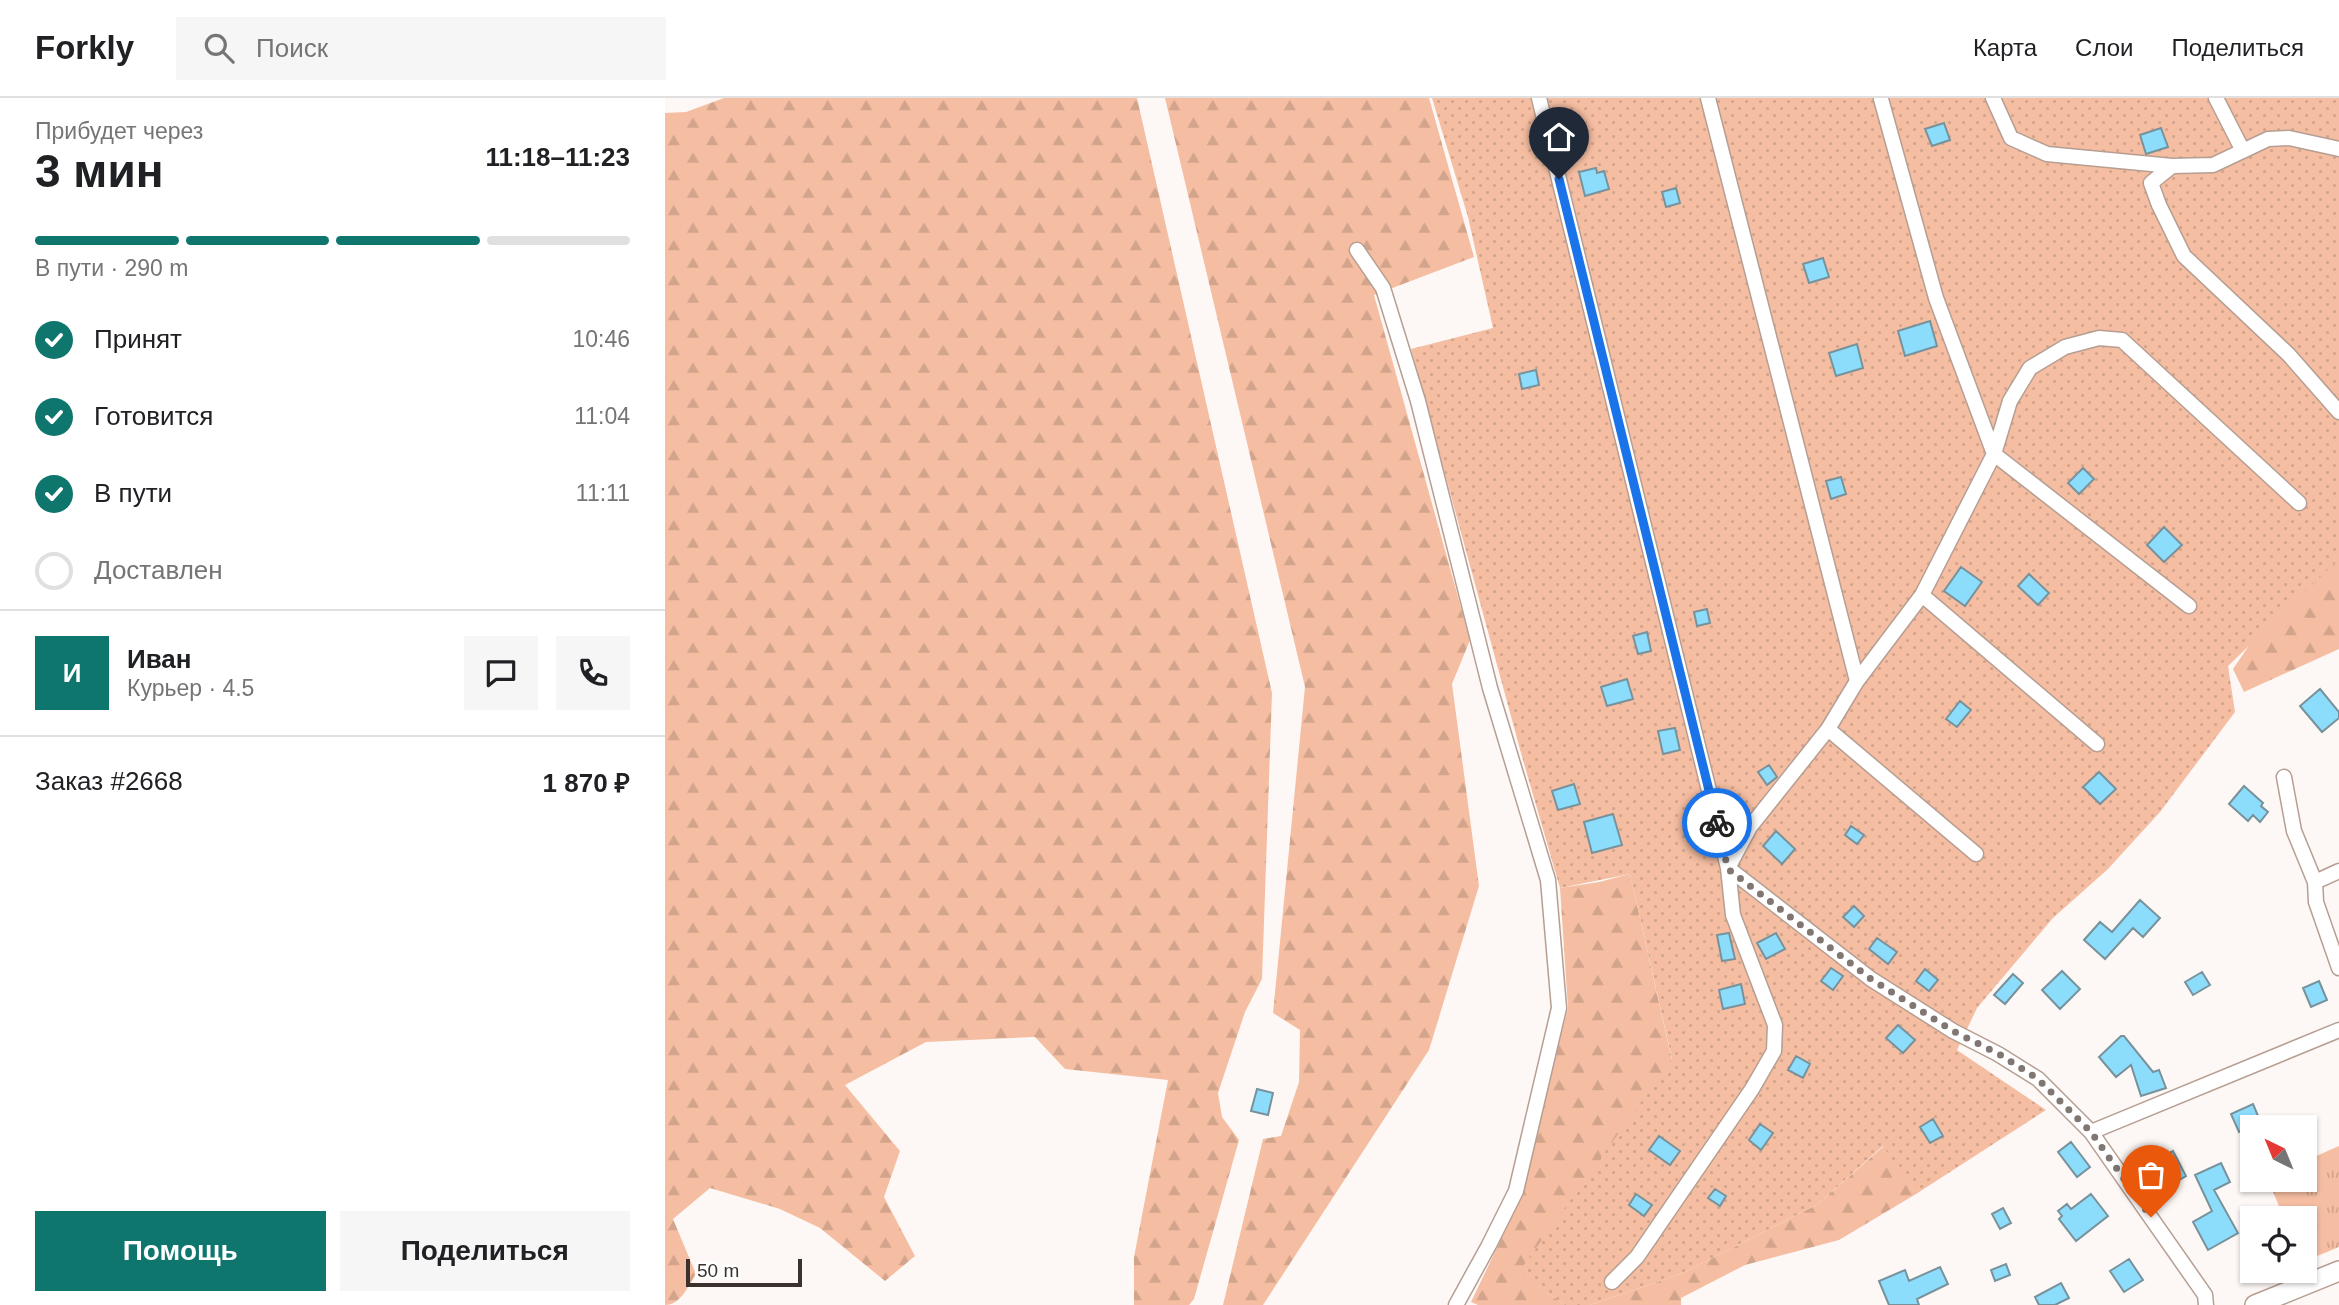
<!DOCTYPE html>
<html lang="ru">
<meta charset="utf-8">
<style>
:root{--surface:#fff;--page:#f6f6f6;--text:#202124;--muted:#757577;--line:#e0e0e0;--accent:#0f766e}
body{margin:0;font-family:Arial,sans-serif;background:var(--page);color:var(--text);height:100vh;display:flex;flex-direction:column;font-size:26px;white-space:nowrap}
*{box-sizing:border-box;margin:0}
p{font-size:23px;color:var(--muted)}
.icon{flex:none;width:38px;height:38px;fill:none;stroke:currentColor;stroke-width:2;stroke-linecap:round;stroke-linejoin:round}
.map{position:relative;flex:1;overflow:hidden}
.panel{display:flex;flex-direction:column;background:var(--surface);width:665px}
.panel>*{flex:none}
.needle{width:46px;rotate:317deg}
.controls{position:absolute;left:1575px;top:1017px;display:grid;gap:14px}
.controls a{display:grid;place-items:center;width:77px;height:77px;border-radius:0px;background:var(--surface);box-shadow:0 2px 5px #0004;font-size:35px}
.scale{position:absolute;left:21px;bottom:18px;width:116px;box-sizing:border-box;padding-left:7px;border:4px solid #3c322d;border-top:0;font-size:19px;line-height:24px;white-space:nowrap;color:#3c322d;-webkit-text-stroke:5px #fff;paint-order:stroke}
.pin{position:absolute;display:grid;place-items:center;width:60px;height:60px;color:#fff;margin:-72px -30px;border-radius:50% 50% 50% 0;rotate:-45deg;box-shadow:0 0 7px #0007}
.pin .icon{rotate:45deg}
.courier{position:absolute;display:grid;place-items:center;width:70px;height:70px;margin:-35px;border:5px solid #1a73e8;border-radius:50%;background:#fff;color:#222;box-shadow:0 2px 9px #0007}
.overview em{font-style:normal;font-weight:700}
.overview div{display:flex;flex-direction:column-reverse}
.overview{display:flex;align-items:center;justify-content:space-between;height:119px;padding:0 35px}
h1{font-size:46px;font-weight:700;line-height:52px}
.bar{display:grid;grid-template-columns:repeat(4,1fr);gap:10px 7px;align-content:center;height:84px;padding:0 35px}
.bar i{height:9px;border-radius:5px;background:var(--line)}
.bar .current{background:var(--accent)}
.bar p{grid-column:span 4}
.line{display:flex;align-items:center;gap:18px;padding:0 35px;border-top:2px solid var(--line)}
.line div{flex:1}
.round{display:grid;place-items:center;flex:none;width:74px;height:74px;border-radius:0px;background:var(--page)}
ol{padding:0 35px;list-style:none}
li{display:flex;align-items:center;gap:21px;height:77px}
li p{margin-inline-start:auto}
li .icon{padding:7px;border-radius:50%;background:var(--accent);color:#fff;stroke-width:4}
li:last-child{color:var(--muted)}
li i{width:38px;height:38px;border:4px solid var(--line);border-radius:50%}
.button{display:flex;gap:14px;margin-top:auto;padding:14px 35px}
.button a{flex:1;height:80px;border-radius:0px;background:var(--accent);color:#fff;font-size:28px;font-weight:700;line-height:80px;text-align:center}
.button a+a{background:var(--page);color:var(--text)}
header{display:flex;align-items:center;gap:42px;box-sizing:border-box;height:98px;padding:0 35px;background:var(--surface);border-bottom:2px solid var(--line)}
header strong{font-size:33px}
nav{display:flex;gap:38px;margin-inline-start:auto;font-size:24px}
.search{width:490px;height:63px;background:var(--page);display:flex;align-items:center;gap:18px;box-sizing:border-box;padding:0 24px;border-radius:0px;color:var(--muted);font-size:26px}
main{display:flex;flex:1;min-height:0}
.map>svg:first-child{display:block}
</style>
<header>
<strong>Forkly</strong>
<div class="search"><svg class="icon" aria-label="search" viewBox="0 0 24 24"><circle cx="10" cy="10" r="6"/><path d="M15 15l6 6"/></svg>Поиск</div>
<nav><a>Карта</a><a>Слои</a><a>Поделиться</a></nav>
</header>
<main>
<section class="panel">
<div class="overview"><div><h1>3 мин</h1><p>Прибудет через</p></div><em>11:18–11:23</em></div>
<div class="bar"><i class="current"></i><i class="current"></i><i class="current"></i><i></i><p>В пути · 290 m</p></div>
<ol>
<li><svg class="icon" aria-label="check" viewBox="0 0 24 24"><path d="M5 12l5 5 9-10"/></svg>Принят<p>10:46</p></li>
<li><svg class="icon" aria-label="check" viewBox="0 0 24 24"><path d="M5 12l5 5 9-10"/></svg>Готовится<p>11:04</p></li>
<li><svg class="icon" aria-label="check" viewBox="0 0 24 24"><path d="M5 12l5 5 9-10"/></svg>В пути<p>11:11</p></li>
<li><i></i>Доставлен</li>
</ol>
<div class="line" style="height:126px"><b class="round" style="background:var(--accent);color:#fff">И</b><div><b>Иван</b><p>Курьер · 4.5</p></div><a class="round"><svg class="icon" aria-label="chat" viewBox="0 0 24 24"><path d="M4 5h16v11H9l-5 4z"/></svg></a><a class="round"><svg class="icon" aria-label="phone" viewBox="0 0 24 24"><path d="M5 4h4l2 5-3 2q2 4 5 5l2-3 5 2v4C11 20 4 13 5 4z"/></svg></a></div>
<div class="line" style="height:91px"><div>Заказ #2668</div><b>1 870 ₽</b></div>
<div class="button"><a>Помощь</a><a>Поделиться</a></div>
</section>
<div class="map">
<svg width="1674" height="1207" viewBox="0 0 1674 1207">
<defs>
<pattern id="grass-tufts" width="24" height="20" patternUnits="userSpaceOnUse" patternTransform="scale(1.75)"><rect width="24" height="20" fill="#f5bea2"/><path d="M3 7l-1-3M5 7V3M7 7l1-3M15 17l-1-3M17 17v-4M19 17l1-3" fill="none" stroke="#d3a48c"/></pattern>
<pattern id="forest-firs" width="22" height="20" patternUnits="userSpaceOnUse" patternTransform="scale(1.75)"><rect width="22" height="20" fill="#f5bea2"/><path d="M5 1l3.5 6h-7zM16 11l3.5 6h-7z" fill="#d3a48c"/></pattern>
<pattern id="garden-dots" width="8" height="8" patternUnits="userSpaceOnUse" patternTransform="scale(1.75)"><rect width="8" height="8" fill="#f5bea2"/><path d="M2 2h.1M6 6h.1" fill="none" stroke="#d3a48c" stroke-width="1.8" stroke-linecap="round"/></pattern>
</defs>
<rect width="100%" height="100%" fill="#fdf8f5"/>
<path fill="url(#grass-tufts)" d="M1674 1048V1149L1640 1163V1120H1619L1603 1082H1640V1063Z"/>
<path fill="url(#forest-firs)" d="M59 0H472L607 595 597 881 580 914 553 995 557 1019 574 1042 529 1201 524 1207H469V1159L503 982 400 971 370 939 261 944 180 987 235 1053 219 1099 250 1158 220 1183 155 1130 115 1111 45 1090 8 1121 31 1176C23 1188 16 1207 0 1207V15L21 14Z
M500 0H764L809 159 709 197 805 542 787 586 814 788 764 952 598 1207H558L598 1041 616 1038 634 984 635 932 608 915 640 589Z
M1674 436V551L1579 594 1568 571 1615 502Z
M965 776 1007 962 854 1175 900 1207H813L806 1204 851 1110 903 910 895 790 934 784Z
M1220 1047 1251 1096 1174 1142 1080 1167 1016 1200V1207H925L1018 1175 1153 1106Z"/>
<path fill="url(#garden-dots)" d="M767 0H1674V461L1563 568 1570 614 1495 714 1443 771 1388 820 1312 910 1292 952 1381 1012 1251 1096 1218 1048 1153 1106 1018 1175 925 1207H900L853 1175 1007 961 965 776 895 790 856 655 746 251 828 230 803 119Z"/>
<path fill="#8cddfc" stroke="#78929c" stroke-width="2" d="M1279 25 1285 42 1267 48 1260 31Z
M1496 30 1503 49 1481 56 1475 37Z
M931 70 932 75 939 73 944 91 920 98 914 74Z
M1011 90 1015 105 1001 109 997 94Z
M1158 160 1164 179 1144 185 1138 166Z
M1265 223 1272 248 1240 258 1233 233Z
M1192 246 1198 270 1171 278 1164 255Z
M871 272 874 287 857 291 854 276Z
M1418 370 1429 381 1414 396 1403 385Z
M1176 379 1181 396 1166 401 1161 383Z
M1499 429 1517 447 1499 464 1482 447Z
M1296 469 1317 484 1300 508 1279 493Z
M1364 476 1384 495 1373 507 1353 488Z
M1042 511 1045 525 1032 528 1029 514Z
M982 534 986 553 973 556 968 538Z
M962 581 968 601 942 608 936 589Z
M1655 591 1674 614V620L1657 634 1635 608Z
M1295 603 1306 612 1292 629 1281 621Z
M1010 630 1015 652 998 656 993 633Z
M1104 667 1112 679 1102 687 1093 674Z
M1434 674 1451 691 1435 706 1418 689Z
M909 686 915 706 893 712 887 693Z
M1579 688 1598 705 1596 708 1603 714 1595 724 1588 717 1583 723 1564 706Z
M948 716 957 747 927 755 919 724Z
M1186 728 1199 737 1192 746 1180 737Z
M1111 733 1130 751 1117 766 1098 748Z
M1475 802 1495 820 1478 839 1468 830 1440 861 1419 842 1435 824 1447 834Z
M1189 808 1199 818 1189 829 1178 819Z
M1064 835 1070 861 1057 863 1052 837Z
M1111 835 1120 851 1101 861 1092 845Z
M1212 840 1232 854 1223 866 1204 851Z
M1166 870 1178 878 1168 892 1156 883Z
M1260 871 1273 882 1264 893 1251 883Z
M1397 873 1415 891 1395 911 1377 892Z
M1537 874 1545 887 1528 897 1520 884Z
M1348 876 1358 885 1340 906 1329 897Z
M1654 883 1662 902 1646 909 1638 890Z
M1076 886 1080 906 1058 911 1054 892Z
M1233 927 1250 942 1238 955 1221 940Z
M1456 938H1459L1488 974 1494 972 1501 990 1476 998 1466 967 1451 979 1434 959Z
M1131 958 1145 966 1138 980 1123 972Z
M592 991 608 995 603 1017 586 1013Z
M1588 1006 1596 1025 1574 1034 1566 1016Z
M1268 1021 1278 1038 1265 1045 1255 1029Z
M1095 1026 1108 1035 1096 1052 1084 1042Z
M994 1038 1015 1053 1005 1067 984 1052Z
M1406 1044 1425 1069 1412 1079 1393 1054Z
M1508 1053 1521 1078 1500 1090 1487 1065Z
M1556 1065 1565 1084 1549 1092 1573 1135 1543 1152 1528 1124 1547 1113 1530 1077Z
M1050 1091 1061 1098 1055 1108 1043 1100Z
M971 1096 987 1107 979 1118 964 1107Z
M1426 1096 1443 1118 1411 1143 1394 1121 1397 1118 1393 1113 1402 1106 1406 1111Z
M1338 1110 1346 1125 1335 1131 1327 1116Z
M1464 1161 1478 1182 1459 1194 1445 1173Z
M1341 1166 1345 1177 1330 1183 1326 1172Z
M1275 1169 1283 1186 1252 1201 1254 1207H1224L1214 1183 1240 1172 1244 1183Z
M1396 1185 1404 1200 1390 1207H1374L1370 1199Z"/>
<g fill="none" stroke-linecap="round" stroke-linejoin="round">
<defs>
<path id="minor" d="M874 0 1063 770 1206 881 1288 933 1333 956 1373 981 1426 1034 1540 1197 1541 1207
M1043 0 1192 583
M1328 0 1346 40 1382 56 1507 68 1486 85 1494 107 1519 158 1624 257 1674 314
M1551 0 1578 53
M1507 68 1548 67 1603 41 1624 40 1674 51
M692 152 718 190 753 303 825 590 883 782 894 910 851 1093 824 1147 791 1207
M1257 497 1432 646
M1524 508 1329 356 1345 303 1365 270 1400 249 1434 240 1457 242 1634 405
M1163 631 1311 756
M1619 679 1629 733 1650 784 1651 804 1674 870
M1650 784 1674 773
M1426 1034 1674 932
M947 1184 972 1159 1087 991 1109 953 1110 927 1068 817 1063 770 1085 729 1163 631 1192 583 1257 497 1329 356 1271 200 1216 1"/>
<path id="tertiary" d="M1590 1207 1674 1173"/>
</defs>
<use href="#minor" stroke="#b69e92" stroke-width="17"/>
<use href="#tertiary" stroke="#b69e92" stroke-width="22"/>
<use href="#minor" stroke="#fff" stroke-width="14"/>
<use href="#tertiary" stroke="#fff" stroke-width="19"/>
</g>
<g fill="none" stroke-linecap="round" stroke-linejoin="round">
<path stroke="#807773" stroke-width="7" stroke-dasharray="0 12.6" d="M1052 725 1063 771 1206 881 1288 933 1334 956 1373 981 1426 1034 1486 1119"/>
<path stroke="#1a73e8" stroke-width="9" d="M894 81 1052 725"/>
</g>
</svg>
<div class="controls">
<a><svg class="needle" viewBox="-14 -14 28 28"><path d="M0-13l5 13h-10z" fill="#e53935"/><path d="M0 13l5-13h-10z" fill="#757577"/></svg></a>
<a><svg class="icon" aria-label="locate" viewBox="0 0 24 24"><circle cx="12" cy="12" r="6"/><path d="M12 2v4M12 18v4M2 12h4M18 12h4"/></svg></a>
</div>
<div class="scale">50 m</div>
<div class="pin" style="left:1486px;top:1119px;background:#ea580c"><svg class="icon" aria-label="bag" viewBox="0 0 24 24"><path d="M5 8h14l-1 12H6zM9 8a3 3 0 0 1 6 0"/></svg></div>
<div class="pin" style="left:894px;top:81px;background:#1f2937"><svg class="icon" aria-label="home" viewBox="0 0 24 24"><path d="M3 11l9-7 9 7M6 9v11h12V9"/></svg></div>
<div class="courier" style="left:1052px;top:725px"><svg class="icon" aria-label="bike" viewBox="0 0 24 24"><circle cx="6" cy="16" r="4"/><circle cx="18" cy="16" r="4"/><path d="M6 16l4-8h5l3 8M10 8l3 8H6M13 5h3"/></svg></div>
</div>
</main>
